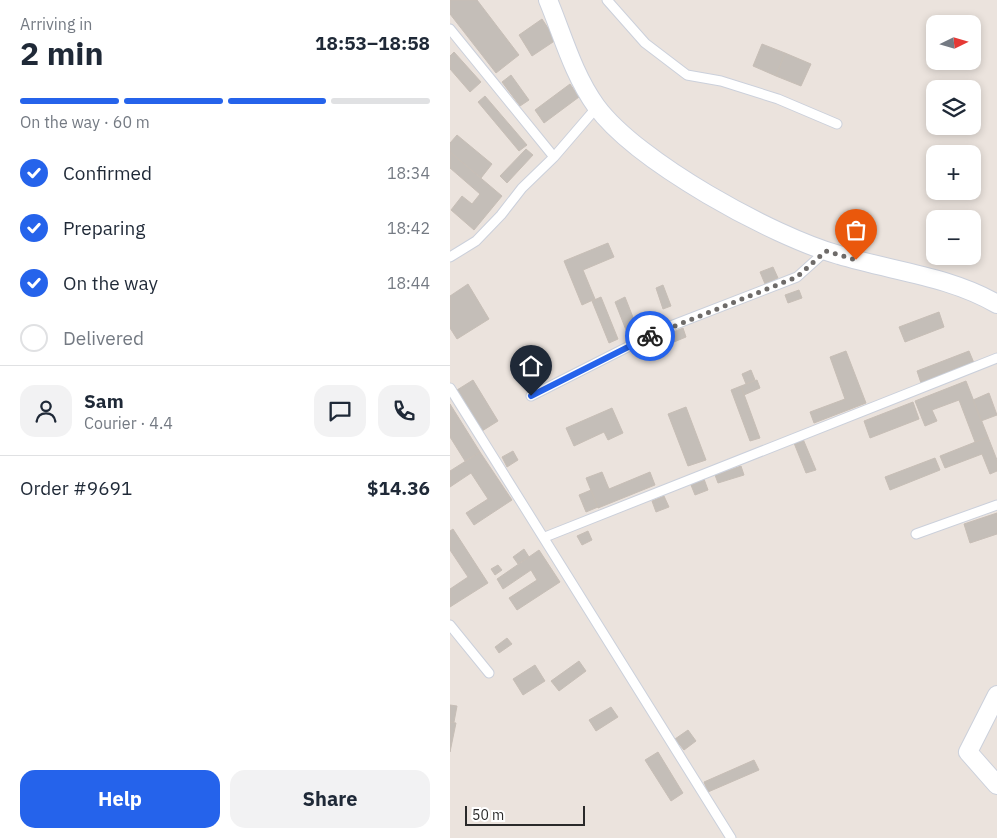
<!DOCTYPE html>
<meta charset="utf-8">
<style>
:root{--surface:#fff;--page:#f2f2f3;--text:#1f2937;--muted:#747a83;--line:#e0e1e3;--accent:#2563eb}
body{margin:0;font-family:"IBM Plex Sans",sans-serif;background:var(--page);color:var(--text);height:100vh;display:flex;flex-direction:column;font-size:19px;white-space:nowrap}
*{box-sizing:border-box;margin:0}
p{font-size:16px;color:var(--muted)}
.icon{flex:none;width:28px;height:28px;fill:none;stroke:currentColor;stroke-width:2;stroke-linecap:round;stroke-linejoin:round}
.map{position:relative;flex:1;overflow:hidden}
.panel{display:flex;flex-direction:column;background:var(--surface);width:450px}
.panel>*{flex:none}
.needle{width:32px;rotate:85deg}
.tools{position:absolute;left:476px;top:15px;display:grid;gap:10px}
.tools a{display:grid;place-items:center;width:55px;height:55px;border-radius:10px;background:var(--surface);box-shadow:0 2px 8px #0003;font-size:25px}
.scale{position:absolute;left:15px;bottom:12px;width:120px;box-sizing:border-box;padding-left:5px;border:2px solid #2a2a2a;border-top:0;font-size:14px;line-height:18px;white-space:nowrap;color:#2a2a2a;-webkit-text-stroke:4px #fff;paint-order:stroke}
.pin{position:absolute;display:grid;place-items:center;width:42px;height:42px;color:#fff;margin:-51px -21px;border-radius:50% 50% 50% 0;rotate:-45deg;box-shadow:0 0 5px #0007}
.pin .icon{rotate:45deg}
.courier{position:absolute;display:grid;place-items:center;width:50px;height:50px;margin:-25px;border:4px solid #2563eb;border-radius:50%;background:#fff;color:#222;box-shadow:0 1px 6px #0007}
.head em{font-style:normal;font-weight:700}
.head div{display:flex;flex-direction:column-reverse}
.head{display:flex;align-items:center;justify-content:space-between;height:85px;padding:0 20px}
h1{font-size:32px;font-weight:700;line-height:38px}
.bar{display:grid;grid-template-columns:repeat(4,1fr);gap:8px 5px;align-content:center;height:60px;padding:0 20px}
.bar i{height:6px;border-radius:4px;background:var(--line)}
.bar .active{background:var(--accent)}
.bar p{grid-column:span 4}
.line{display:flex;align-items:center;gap:12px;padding:0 20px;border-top:1px solid var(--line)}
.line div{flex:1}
.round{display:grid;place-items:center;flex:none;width:52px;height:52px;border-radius:15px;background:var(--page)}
ol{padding:0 20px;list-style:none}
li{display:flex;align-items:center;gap:15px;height:55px}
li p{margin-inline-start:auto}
li .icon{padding:5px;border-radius:50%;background:var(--accent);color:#fff;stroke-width:4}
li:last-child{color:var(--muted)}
li i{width:28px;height:28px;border:2px solid var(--line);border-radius:50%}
.primary-button{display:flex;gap:10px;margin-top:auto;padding:10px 20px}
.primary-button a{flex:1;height:58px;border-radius:15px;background:var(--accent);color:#fff;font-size:20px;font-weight:700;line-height:58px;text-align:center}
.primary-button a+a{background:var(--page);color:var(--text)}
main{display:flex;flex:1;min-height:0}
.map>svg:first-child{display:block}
</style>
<main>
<section class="panel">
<div class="head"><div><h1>2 min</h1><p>Arriving in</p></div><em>18:53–18:58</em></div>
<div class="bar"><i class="active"></i><i class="active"></i><i class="active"></i><i></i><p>On the way · 60 m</p></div>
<ol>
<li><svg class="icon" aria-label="check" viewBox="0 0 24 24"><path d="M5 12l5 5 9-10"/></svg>Confirmed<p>18:34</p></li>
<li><svg class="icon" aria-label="check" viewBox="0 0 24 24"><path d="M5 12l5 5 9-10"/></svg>Preparing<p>18:42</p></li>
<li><svg class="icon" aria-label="check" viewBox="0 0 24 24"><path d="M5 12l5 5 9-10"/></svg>On the way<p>18:44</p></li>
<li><i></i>Delivered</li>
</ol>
<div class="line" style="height:90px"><a class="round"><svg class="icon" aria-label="person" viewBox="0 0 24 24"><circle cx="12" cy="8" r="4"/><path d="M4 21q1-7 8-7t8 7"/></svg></a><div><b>Sam</b><p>Courier · 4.4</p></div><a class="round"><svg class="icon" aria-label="chat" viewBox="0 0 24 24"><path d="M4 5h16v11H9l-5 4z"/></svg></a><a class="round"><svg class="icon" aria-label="phone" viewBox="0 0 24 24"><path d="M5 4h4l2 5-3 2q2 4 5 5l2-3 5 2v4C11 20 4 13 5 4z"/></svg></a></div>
<div class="line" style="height:65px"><div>Order #9691</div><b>$14.36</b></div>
<div class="primary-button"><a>Help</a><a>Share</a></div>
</section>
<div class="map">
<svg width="547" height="838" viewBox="0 0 547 838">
<rect width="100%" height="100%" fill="#ebe3dd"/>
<path fill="#c4beb8" stroke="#c7beb6" d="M0 0H27L69 55 46 73 0 14Z
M92 19 106 40 82 56 69 35Z
M312 44 335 53 326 76 303 66Z
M4 52 31 82 20 92 0 69V56Z
M335 53 361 64 351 86 326 76Z
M61 75 79 100 70 106 52 82Z
M120 84 129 97 94 123 85 110Z
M35 96 77 145 69 151 28 102Z
M7 135 42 164 31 178 0 152V143Z
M76 149 83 155 57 183 50 176Z
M0 152 52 196 24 230 1 210 12 196 22 204 30 194 0 168Z
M158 243 164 257 133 270 145 299 132 305 114 261Z
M323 267 328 278 315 284 310 272Z
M18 284 39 319 7 339 0 328V296Z
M213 285 221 306 213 309 206 288Z
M349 290 352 298 338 303 335 295Z
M151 297 168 339 159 343 142 301Z
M175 297 186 325 176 330 165 302Z
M489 312 494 327 455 342 449 327Z
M233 328 236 337 202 351 199 342Z
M396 351 416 403 364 423 360 412 395 399 380 357Z
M519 351 524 363 471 383 467 371Z
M301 370 305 380 296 384 292 374Z
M23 380 48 421 32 431 7 390Z
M307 380 310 388 294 395 291 386Z
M516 381 538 437 525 442 509 400 482 410 487 421 475 426 465 401Z
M291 386 310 438 300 441 281 390Z
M539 393 547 415 531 421 523 400Z
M463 402 469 419 420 438 414 421Z
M0 404 30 452 15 461 0 437Z
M236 407 256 460 238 466 218 414Z
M162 408 173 433 158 440 154 432 124 446 116 428Z
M538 437 547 460V471L540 474 532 454 495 468 490 456Z
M353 439 366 470 356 473 344 443Z
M63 451 68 460 57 467 52 457Z
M30 452 62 500 24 525 16 513 38 499 21 473 0 487V471Z
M485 458 490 470 440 490 435 477Z
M291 466 294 475 268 483 265 475Z
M152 472 159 489 200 472 205 485 148 508 136 478Z
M254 479 258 490 245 495 241 485Z
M141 490 148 507 136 512 129 495Z
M214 496 219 507 206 512 202 501Z
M547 513V534L520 543 514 524Z
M3 529 38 583 0 607V589L18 577 0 550V531Z
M138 531 142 540 132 545 127 536Z
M74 549 79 557 68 564 63 557Z
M89 550 110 582 67 610 59 598 87 580 81 570 53 589 47 579Z
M48 565 52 570 45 575 41 569Z
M57 638 62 644 49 653 45 647Z
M129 661 136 671 109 691 101 681Z
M85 665 95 681 73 695 63 679Z
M0 705 7 706 4 722H0Z
M161 707 168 717 146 731 139 720Z
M0 722 6 723 0 752Z
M238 730 246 741 234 750 225 739Z
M208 752 233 793 221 801 195 760Z
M304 760 309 770 258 792 254 782Z"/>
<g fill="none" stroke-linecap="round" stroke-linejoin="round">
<defs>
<path id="service" d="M157 0 195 43 237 75 271 81 328 99 387 124
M0 29 104 157
M0 257 26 241 51 215 72 188 104 157 147 107
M0 388 281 838
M81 396 213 329 347 277 376 251
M466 534 547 505
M95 537 547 358
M0 625 39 673"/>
<path id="minor" d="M98 0C113 36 123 74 146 106 187 162 322 236 389 255 441 271 499 276 547 304
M547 695 518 752 547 785"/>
</defs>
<use href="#service" stroke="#cbd0db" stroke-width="11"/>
<use href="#minor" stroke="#cbd0db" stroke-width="20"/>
<use href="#service" stroke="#fff" stroke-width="9"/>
<use href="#minor" stroke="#fff" stroke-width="18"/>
</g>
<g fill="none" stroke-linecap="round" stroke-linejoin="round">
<path stroke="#6e6b69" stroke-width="5" stroke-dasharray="0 9" d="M200 336 347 277 376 251 406 260"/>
<path stroke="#2563eb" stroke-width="6" d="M81 396 200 336"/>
</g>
</svg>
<div class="tools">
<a><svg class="needle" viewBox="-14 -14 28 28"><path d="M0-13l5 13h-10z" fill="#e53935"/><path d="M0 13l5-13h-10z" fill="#747a83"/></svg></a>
<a><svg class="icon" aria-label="layers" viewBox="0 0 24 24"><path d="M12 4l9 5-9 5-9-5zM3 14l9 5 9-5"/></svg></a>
<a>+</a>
<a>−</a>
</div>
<div class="scale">50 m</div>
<div class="pin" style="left:406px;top:260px;background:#ea580c"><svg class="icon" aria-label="bag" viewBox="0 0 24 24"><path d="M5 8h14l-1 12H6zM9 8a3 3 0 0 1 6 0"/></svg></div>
<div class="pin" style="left:81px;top:396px;background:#1f2937"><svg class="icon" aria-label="home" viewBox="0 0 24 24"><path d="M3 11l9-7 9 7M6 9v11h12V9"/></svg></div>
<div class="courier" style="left:200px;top:336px"><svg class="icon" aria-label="bike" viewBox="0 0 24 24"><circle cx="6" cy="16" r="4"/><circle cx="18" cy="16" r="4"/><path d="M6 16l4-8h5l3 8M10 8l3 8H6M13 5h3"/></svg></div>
</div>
</main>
